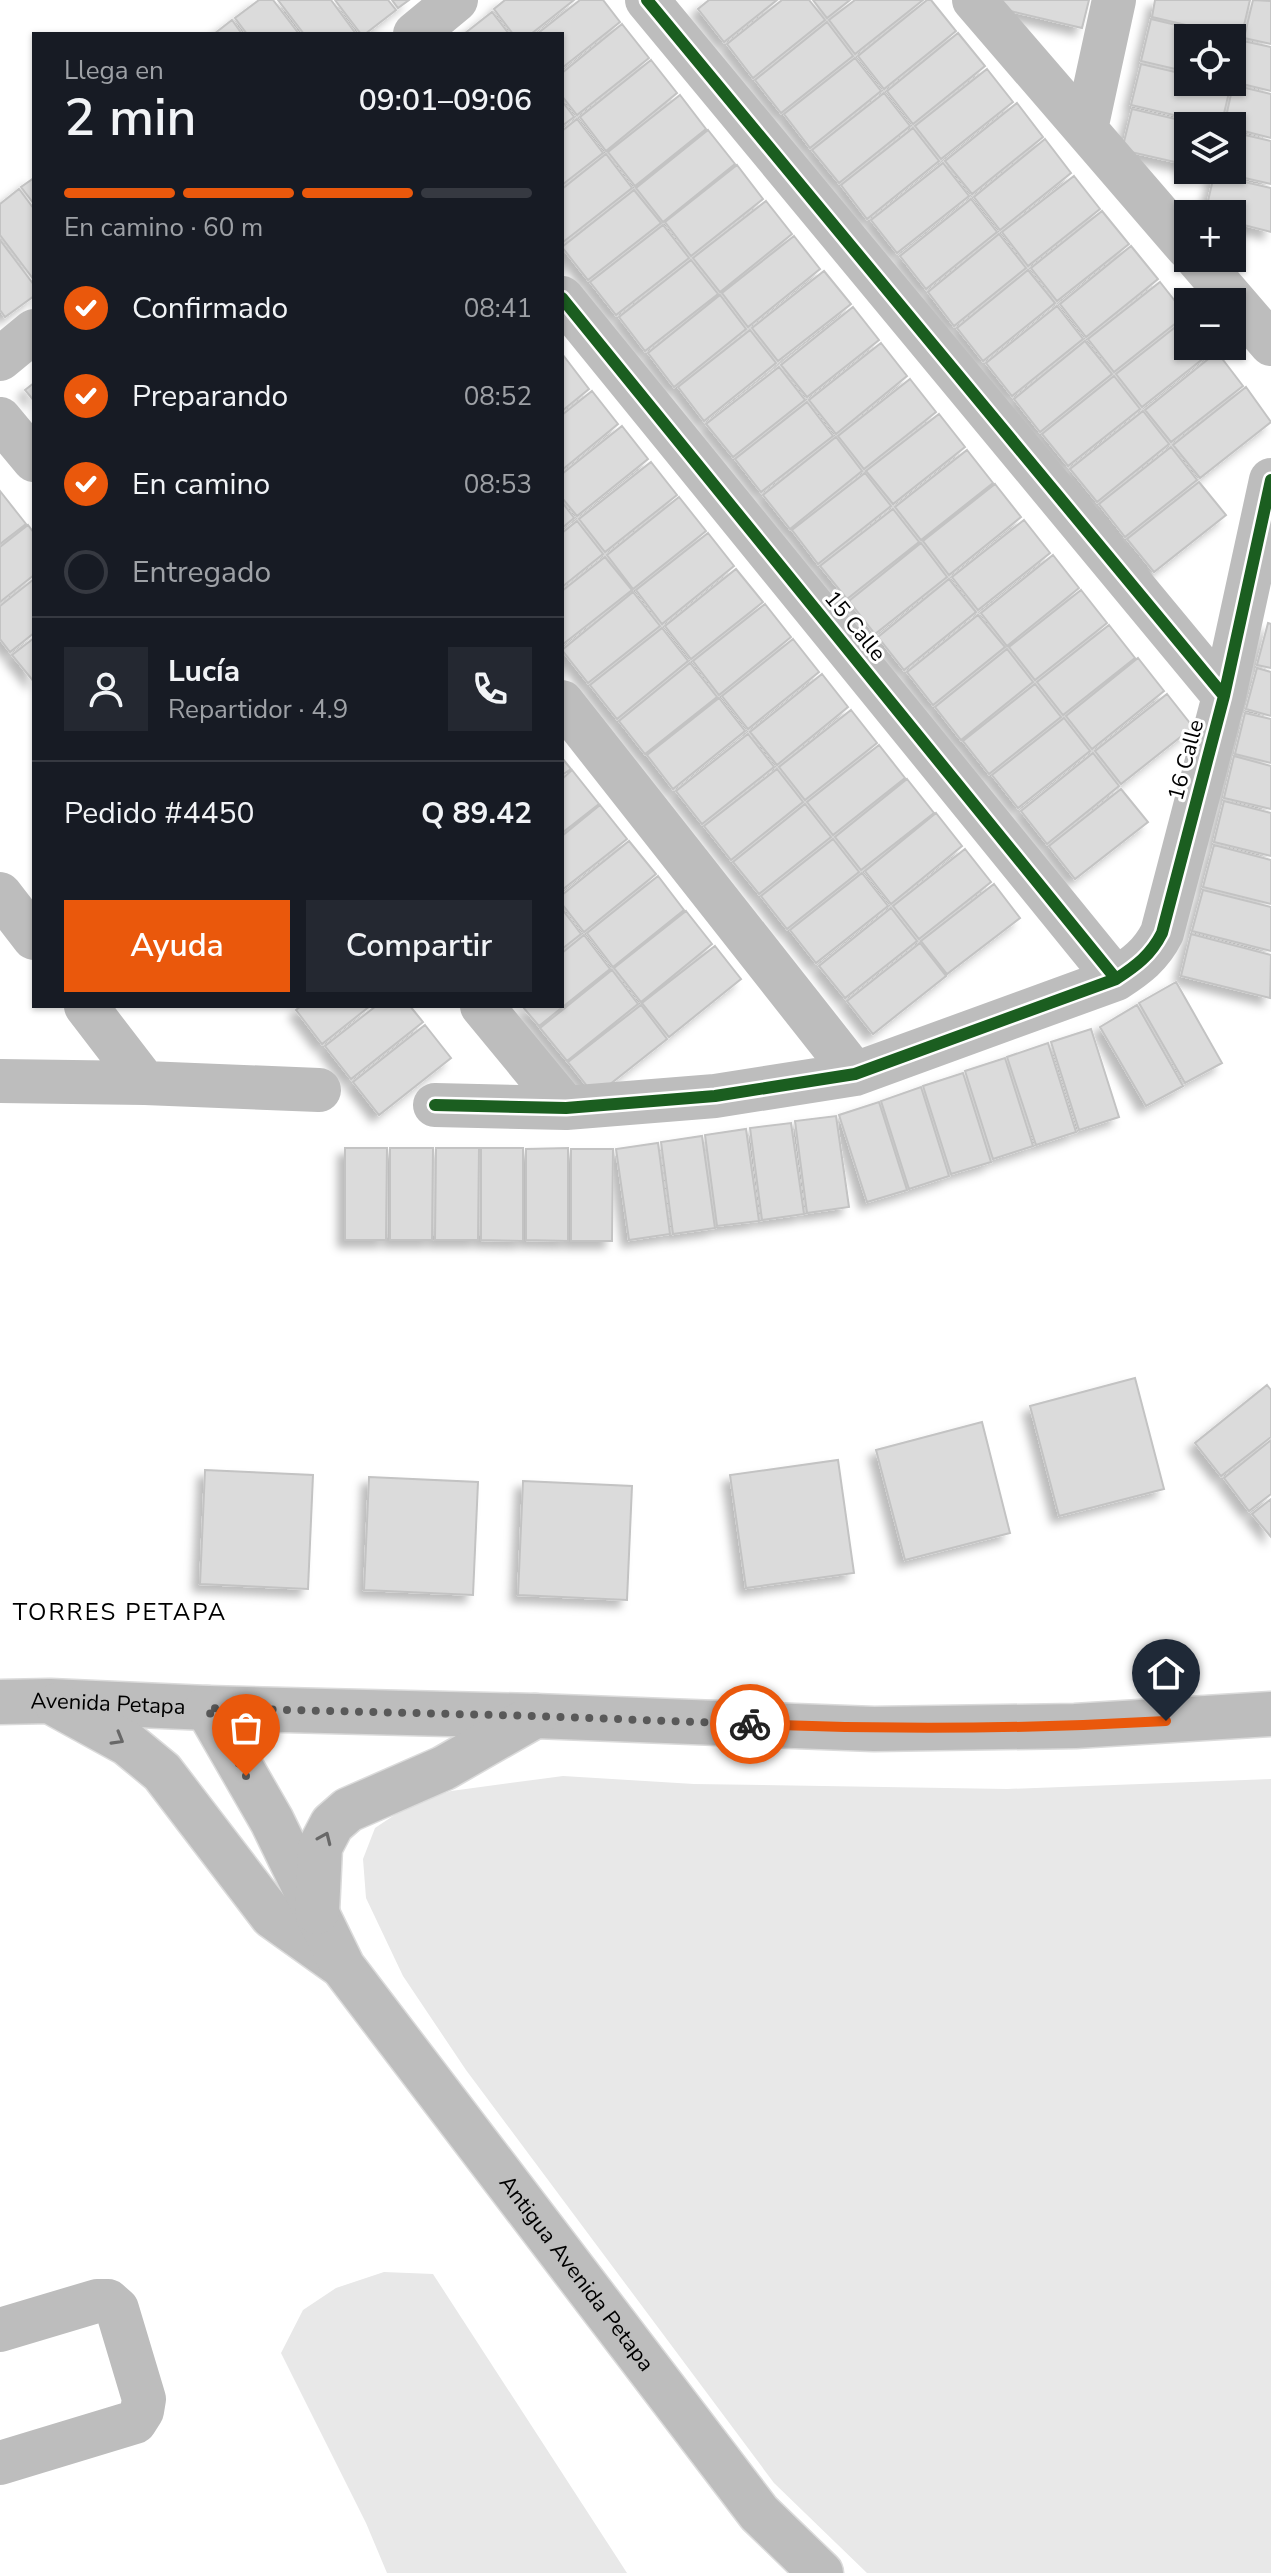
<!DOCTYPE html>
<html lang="es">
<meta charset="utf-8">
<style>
:root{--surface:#171b24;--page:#242831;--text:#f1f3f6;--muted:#9ea1a6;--line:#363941;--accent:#ea580c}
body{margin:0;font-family:"Nunito Sans",sans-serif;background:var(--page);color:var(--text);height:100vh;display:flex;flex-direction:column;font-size:30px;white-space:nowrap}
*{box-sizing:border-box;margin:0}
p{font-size:26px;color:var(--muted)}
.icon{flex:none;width:44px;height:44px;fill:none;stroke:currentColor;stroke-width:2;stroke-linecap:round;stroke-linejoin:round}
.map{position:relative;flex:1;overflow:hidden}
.panel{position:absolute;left:32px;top:32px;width:532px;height:976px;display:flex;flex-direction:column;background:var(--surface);border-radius:0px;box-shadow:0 2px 6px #0004}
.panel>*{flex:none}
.controls{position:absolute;left:1174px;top:24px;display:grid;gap:16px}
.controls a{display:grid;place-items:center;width:72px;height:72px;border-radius:0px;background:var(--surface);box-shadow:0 2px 6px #0004;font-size:40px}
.pin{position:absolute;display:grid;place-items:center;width:68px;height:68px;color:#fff;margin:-82px -34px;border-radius:50% 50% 50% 0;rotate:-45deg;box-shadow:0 0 8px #0007}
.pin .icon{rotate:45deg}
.courier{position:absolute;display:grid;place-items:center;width:80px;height:80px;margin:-40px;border:6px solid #ea580c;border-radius:50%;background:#fff;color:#222;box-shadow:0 2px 10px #0007}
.head em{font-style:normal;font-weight:600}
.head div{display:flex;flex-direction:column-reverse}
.head{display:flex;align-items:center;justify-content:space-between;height:136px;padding:0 32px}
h1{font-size:52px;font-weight:600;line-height:60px}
.bar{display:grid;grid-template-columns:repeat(4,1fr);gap:12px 8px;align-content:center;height:96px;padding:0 32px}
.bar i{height:10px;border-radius:6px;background:var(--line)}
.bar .selected{background:var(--accent)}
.bar p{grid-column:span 4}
.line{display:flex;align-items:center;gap:20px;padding:0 32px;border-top:2px solid var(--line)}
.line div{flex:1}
.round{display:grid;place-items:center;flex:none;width:84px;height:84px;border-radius:0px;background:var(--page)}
ol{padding:0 32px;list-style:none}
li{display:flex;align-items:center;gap:24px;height:88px}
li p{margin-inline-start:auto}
li .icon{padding:8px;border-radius:50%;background:var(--accent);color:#fff;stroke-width:4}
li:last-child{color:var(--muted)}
li i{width:44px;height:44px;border:4px solid var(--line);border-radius:50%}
.cta{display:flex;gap:16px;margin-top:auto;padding:16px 32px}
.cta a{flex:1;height:92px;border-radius:0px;background:var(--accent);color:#fff;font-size:32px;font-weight:600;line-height:92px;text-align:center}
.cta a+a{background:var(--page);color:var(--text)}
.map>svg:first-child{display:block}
</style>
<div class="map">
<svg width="1271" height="2573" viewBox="0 0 1271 2573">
<defs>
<filter id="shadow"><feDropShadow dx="-7" dy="7" stdDeviation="4" flood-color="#0004"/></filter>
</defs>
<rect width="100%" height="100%" fill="#fff"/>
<path fill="#e8e8e8" d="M563 1776 694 1784 1007 1789 1271 1779V2573H867L774 2483 466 2070 403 1976 366 1898 363 1859 375 1828 411 1804 451 1791Z
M384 2272 433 2274 627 2573H387L366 2523 281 2353 303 2310 336 2288Z"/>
<path fill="#dbdbdb" stroke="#c3c3c3" stroke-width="2" filter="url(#shadow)" d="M259 0H273L299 34H247L235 18Z
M278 0H331L356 34H304Z
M335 0H388L396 10 365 34H361Z
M392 0H409L398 8Z
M505 0H574L531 34H513L494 9Z
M580 0H603L620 22 562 68V34H537Z
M709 0H777L724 42 698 9Z
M782 0H809L825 20 753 78 727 44Z
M813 0H850L827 18Z
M855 0H923L855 54 829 20Z
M927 0H931L956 31 884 89 858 56Z
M994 0H1089L1082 28 993 7Z
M1155 0H1250L1241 38 1152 17Z
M1253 0 1271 1V44L1244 38Z
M492 12 509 34H464Z
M1151 19 1231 38H1188V72L1141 61Z
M232 20 242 34H214Z
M827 22 853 56 781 113 755 80Z
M622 24 649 58 577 115 562 96V73Z
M958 33 985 66 913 124 887 91Z
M1232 38 1240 40 1232 76Z
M1243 41 1271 47V91L1234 82Z
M855 58 881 91 810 148 784 114Z
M651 60 677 93 606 151 580 117Z
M1141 64 1188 75V82L1231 84 1221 126 1131 105Z
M987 69 1013 102 941 159 915 126Z
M1233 85 1271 94V138L1224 126Z
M884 93 910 126 839 183 812 150Z
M680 95 706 129 635 186 608 152Z
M562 101 574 117 562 126Z
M1017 103 1043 137 972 194 945 161Z
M1132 109 1206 126H1188V165L1122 150Z
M577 119 603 153 562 185V131Z
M913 128 939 161 867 219 841 185Z
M708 130 735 164 663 222 636 188Z
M1232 132 1271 141V184L1214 171 1232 170Z
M1045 139 1071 173 1000 230 974 197Z
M606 154 632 188 562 243V189Z
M943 163 969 196 897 253 871 220Z
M737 165 763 199 691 256 665 222Z
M1214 175 1271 188V232L1232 222V214H1205Z
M1074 176 1100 209 1028 266 1002 232Z
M34 178V204L21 187Z
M19 189 34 209V280L0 235V204Z
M634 190 661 223 588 280 562 247Z
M971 199 997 232 926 289 900 256Z
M766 201 792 234 720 292 693 258Z
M1102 211 1129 244 1057 301 1031 268Z
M663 225 689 258 616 315 590 282Z
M999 234 1026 268 954 326 928 292Z
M794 236 820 269 748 327 722 293Z
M0 240 34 285V296L5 317 0 310Z
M1131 246 1158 279 1086 337 1060 304Z
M691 260 718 294 645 351 619 317Z
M1028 270 1055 303 983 361 957 328Z
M824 271 851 304 778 361 752 328Z
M1160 282 1186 315 1114 372 1088 339Z
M720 295 746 329 674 387 648 353Z
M1057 306 1083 339 1012 396 986 363Z
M853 307 879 340 807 397 781 365Z
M1188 317V346H1211L1214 350 1142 407 1116 374Z
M750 330 776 363 704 421 678 387Z
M1085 341 1112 374 1040 432 1014 399Z
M881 343 907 376 836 434 809 400Z
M1217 352 1243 386 1171 442 1145 410Z
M563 355 589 389 562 411V356Z
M779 367 805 400 733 457 706 424Z
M1114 376 1140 409 1068 466 1042 434Z
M910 379 936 412 864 469 838 436Z
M34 383V401L25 390Z
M1246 387 1271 422 1200 478 1173 445Z
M592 391 618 424 562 470V415Z
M807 402 833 436 761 492 735 459Z
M1143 411 1169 444 1097 502 1070 469Z
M939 414 965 447 893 504 866 471Z
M622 426 648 459 577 516 562 498V474Z
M836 437 862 471 790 529 763 495Z
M1171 447 1197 480 1125 537 1099 504Z
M967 450 993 483 921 540 895 507Z
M651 462 677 495 605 552 579 519Z
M865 473 891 506 818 564 792 530Z
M1199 482 1226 515 1154 572 1127 539Z
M995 484 1021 517 949 575 923 541Z
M0 491 26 524 0 544Z
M679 497 706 531 633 589 607 555Z
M562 502 574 518 562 528Z
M893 509 919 542 847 599 820 566Z
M1024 520 1050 553 978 610 952 577Z
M577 521 603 554 562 587V533Z
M28 525 34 533V575L0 602V547Z
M708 533 734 566 662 624 636 590Z
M921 543 947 577 875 634 849 601Z
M1053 555 1079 588 1007 646 981 613Z
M605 557 632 590 562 645V591Z
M736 569 763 602 691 659 665 626Z
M34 579V633L10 652 0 639V606Z
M949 579 976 612 904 670 878 637Z
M1081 590 1107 623 1035 680 1009 647Z
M633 592 660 626 588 683 562 650Z
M765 604 791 637 719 695 693 661Z
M978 615 1005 647 933 705 907 672Z
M1268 623 1271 624V668L1257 665Z
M1109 625 1135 658 1063 715 1037 682Z
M662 628 688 661 617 719 590 685Z
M34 638V682L12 655Z
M793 639 819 672 748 729 722 696Z
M1007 649 1033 682 961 740 935 707Z
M1138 658 1164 691 1092 749 1066 716Z
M690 663 717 697 645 754 619 721Z
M1257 668 1271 672V716L1246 709Z
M822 674 848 707 777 765 750 732Z
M1035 684 1061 717 989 774 963 741Z
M1167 694 1193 727 1121 784 1095 751Z
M719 698 745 731 673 789 647 755Z
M851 710 877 743 805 800 779 767Z
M1245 713 1271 719V763L1235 754Z
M1064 718 1090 751 1018 808 992 775Z
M748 734 774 767 702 824 676 791Z
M879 745 905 778 833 835 807 802Z
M1093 753 1119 786 1047 844 1021 811Z
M1234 756 1271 766V809L1224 798Z
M562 758 571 769 562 775Z
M777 769 803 802 731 860 704 826Z
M572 770 599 804 562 833V779Z
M907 779 934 813 861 870 835 837Z
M1121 789 1148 822 1075 879 1049 846Z
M1224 801 1271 813V856L1214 842Z
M805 804 831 837 759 894 733 862Z
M600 805 627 839 562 890V836Z
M936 813 962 846 891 904 865 871Z
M833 839 859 872 787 929 761 896Z
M629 841 656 874 584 932 562 904V895Z
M1214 845 1271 860V904L1203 887Z
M965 849 991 882 919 939 893 906Z
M862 873 888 906 816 963 790 930Z
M658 876 684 910 613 967 587 933Z
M994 884 1020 918 947 974 921 941Z
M1203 890 1271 907V951L1192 931Z
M891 908 917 941 845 998 819 966Z
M562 909 581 934 562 949Z
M686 911 712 944 641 1002 614 968Z
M1191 934 1271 955 1270 998 1181 976Z
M584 935 610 969 539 1026 522 1006H562V953Z
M920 943 946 976 873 1034 847 1001Z
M715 946 741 979 669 1037 642 1003Z
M612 970 638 1004 567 1061 540 1028Z
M1176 982 1222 1063 1185 1083 1139 1003Z
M641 1005 667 1039 595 1096 568 1062Z
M1137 1005 1183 1086 1146 1106 1100 1027Z
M301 1006H370L322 1044 296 1010Z
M376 1006H410L423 1022 351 1079 325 1046Z
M425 1025 451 1058 379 1115 353 1082Z
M1091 1029 1119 1117 1079 1130 1051 1042Z
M1048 1043 1076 1132 1036 1145 1007 1057Z
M1005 1058 1033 1146 993 1159 965 1071Z
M963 1073 991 1162 951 1174 923 1086Z
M921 1087 949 1176 909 1189 881 1101Z
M879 1102 907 1190 867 1202 839 1115Z
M836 1116 849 1207 807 1213 795 1121Z
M791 1123 804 1214 762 1220 750 1128Z
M746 1129 759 1221 717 1226 705 1135Z
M702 1136 715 1228 673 1234 661 1142Z
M658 1143 670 1234 629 1240 616 1149Z
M345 1148H387L386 1240H345Z
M390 1148H433L432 1240H390Z
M436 1148H479L478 1240H435Z
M481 1148H523V1241L481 1240Z
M568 1148V1241L526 1240V1149Z
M571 1149H613L612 1241H571Z
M1135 1378 1164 1489 1059 1516 1030 1406Z
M1267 1385 1271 1390V1437L1221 1476 1195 1443Z
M982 1422 1010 1533 905 1560 876 1450Z
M1271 1440V1494L1249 1511 1224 1478Z
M838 1460 854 1573 746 1588 730 1475Z
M205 1470 313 1475 308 1589 200 1584Z
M369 1477 478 1482 473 1595 364 1590Z
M523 1481 632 1486 627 1600 518 1595Z
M1271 1499V1537L1252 1514Z"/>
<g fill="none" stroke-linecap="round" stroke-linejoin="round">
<defs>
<g id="major">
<path id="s1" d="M0 1702 50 1701 207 1708 535 1716 874 1729 1075 1726 1271 1714"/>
<path d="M57 1705 128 1744 162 1772 272 1916 338 1963"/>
<path id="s2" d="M207 1708 272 1821 343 1967 759 2513 821 2573"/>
<path d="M317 1912 320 1847 332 1824 348 1810 444 1768 535 1716"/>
</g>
</defs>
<use href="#major" stroke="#dbdbdb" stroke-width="47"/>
<path stroke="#bdbdbd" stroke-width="44" d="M647 0 1224 696
M974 0 1188 248
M415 34 456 0
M1086 129 1114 0
M1197 258 1271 344
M562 298 1116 979
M0 359 34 331
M0 419 34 460
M562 702 855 1074
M0 894 34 938
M86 1006 145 1083
M482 1006 566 1108
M0 1081 145 1083 319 1090
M435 1105 566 1108 715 1096 855 1074 1116 979C1136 966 1151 955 1162 933L1224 696 1271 480
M0 2330 97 2301H108L117 2309 144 2399 142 2411 135 2422 0 2463"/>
<use href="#major" stroke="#bdbdbd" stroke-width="44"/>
<defs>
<path id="cycleway" d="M647 0 1224 696
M562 298 1116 979
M435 1105 566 1108 715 1096 855 1074 1116 979C1136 966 1151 955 1162 933L1224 696 1271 480"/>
</defs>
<use href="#cycleway" stroke="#fff" stroke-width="17"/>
<use href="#cycleway" stroke="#1b5e20" stroke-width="12"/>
</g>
<defs><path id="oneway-chevron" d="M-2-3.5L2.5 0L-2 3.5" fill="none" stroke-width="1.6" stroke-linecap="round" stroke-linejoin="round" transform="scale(2)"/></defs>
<g stroke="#686868">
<use href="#oneway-chevron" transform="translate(118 1739) rotate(30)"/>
<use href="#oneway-chevron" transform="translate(325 1838) rotate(-66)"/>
</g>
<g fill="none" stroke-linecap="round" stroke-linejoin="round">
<path stroke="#595959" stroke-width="8" stroke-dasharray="0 14.4" d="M246 1776 207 1708 535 1716 750 1724"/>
<path stroke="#ea580c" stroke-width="10" d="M750 1724C889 1730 1027 1729 1166 1721"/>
</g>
<g text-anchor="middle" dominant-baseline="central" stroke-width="6" stroke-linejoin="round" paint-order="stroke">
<g font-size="22" fill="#000" stroke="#fff">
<text transform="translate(855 626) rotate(51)">15 Calle</text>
<text transform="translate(1186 760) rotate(-75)">16 Calle</text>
<text stroke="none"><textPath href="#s1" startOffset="108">Avenida Petapa</textPath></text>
<text stroke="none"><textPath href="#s2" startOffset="678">Antigua Avenida Petapa</textPath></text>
</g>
<g font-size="24" letter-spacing="2" fill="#000" stroke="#fff">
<text x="120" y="1612">TORRES PETAPA</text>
</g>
</g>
</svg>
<div class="controls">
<a><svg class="icon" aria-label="locate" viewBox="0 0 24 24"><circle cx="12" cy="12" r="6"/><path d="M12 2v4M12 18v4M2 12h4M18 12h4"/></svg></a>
<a><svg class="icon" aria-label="layers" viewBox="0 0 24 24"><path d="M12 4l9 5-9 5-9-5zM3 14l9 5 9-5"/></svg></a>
<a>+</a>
<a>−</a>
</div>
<div class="pin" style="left:246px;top:1776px;background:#ea580c"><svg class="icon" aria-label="bag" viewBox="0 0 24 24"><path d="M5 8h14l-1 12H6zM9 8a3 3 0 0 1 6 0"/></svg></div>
<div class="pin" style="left:1166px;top:1721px;background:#1f2937"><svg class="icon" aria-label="home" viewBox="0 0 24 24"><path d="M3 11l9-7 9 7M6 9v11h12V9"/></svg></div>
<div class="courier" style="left:750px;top:1724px"><svg class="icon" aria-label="bike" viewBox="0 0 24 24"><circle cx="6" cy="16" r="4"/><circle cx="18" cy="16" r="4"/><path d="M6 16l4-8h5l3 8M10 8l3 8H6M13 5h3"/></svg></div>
<section class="panel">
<div class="head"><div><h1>2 min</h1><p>Llega en</p></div><em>09:01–09:06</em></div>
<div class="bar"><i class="selected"></i><i class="selected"></i><i class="selected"></i><i></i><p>En camino · 60 m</p></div>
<ol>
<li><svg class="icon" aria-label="check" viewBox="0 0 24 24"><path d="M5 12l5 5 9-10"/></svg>Confirmado<p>08:41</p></li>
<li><svg class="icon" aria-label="check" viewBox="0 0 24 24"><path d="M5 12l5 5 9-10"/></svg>Preparando<p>08:52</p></li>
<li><svg class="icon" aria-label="check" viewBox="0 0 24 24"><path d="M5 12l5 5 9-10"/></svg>En camino<p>08:53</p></li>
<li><i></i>Entregado</li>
</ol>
<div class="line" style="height:144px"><a class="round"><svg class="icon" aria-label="person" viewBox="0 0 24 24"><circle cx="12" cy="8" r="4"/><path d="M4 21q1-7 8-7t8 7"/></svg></a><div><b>Lucía</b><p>Repartidor · 4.9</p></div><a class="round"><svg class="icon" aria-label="phone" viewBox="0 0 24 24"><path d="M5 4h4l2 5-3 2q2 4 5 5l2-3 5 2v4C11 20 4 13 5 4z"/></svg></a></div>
<div class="line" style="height:104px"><div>Pedido #4450</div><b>Q 89.42</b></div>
<div class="cta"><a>Ayuda</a><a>Compartir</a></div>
</section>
</div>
